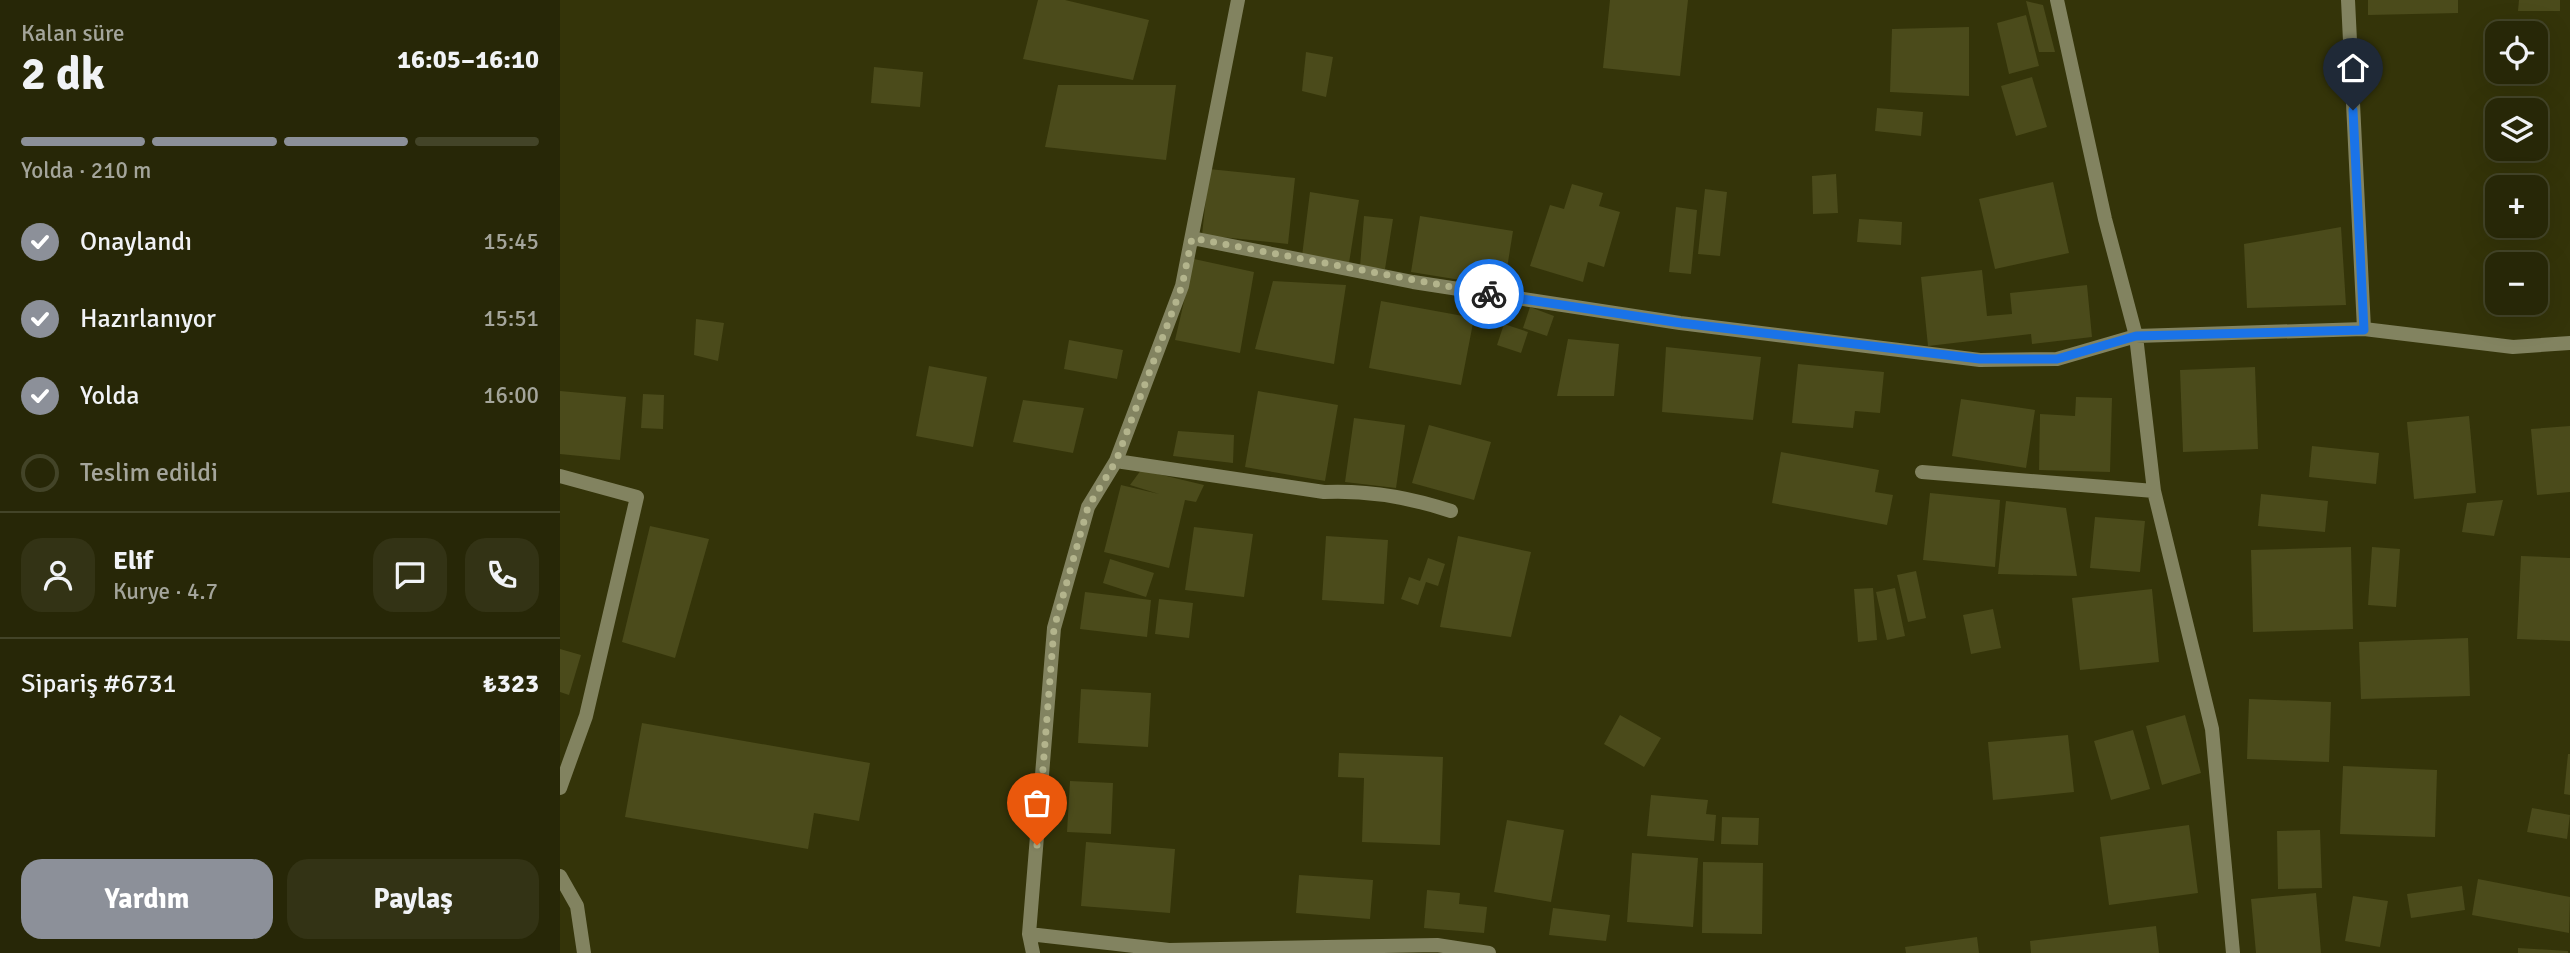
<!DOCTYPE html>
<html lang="tr">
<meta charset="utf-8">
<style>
:root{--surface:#272707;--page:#333315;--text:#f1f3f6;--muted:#a4a59b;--line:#434428;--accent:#8c9099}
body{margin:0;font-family:Signika,sans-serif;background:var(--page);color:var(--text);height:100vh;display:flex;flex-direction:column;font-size:26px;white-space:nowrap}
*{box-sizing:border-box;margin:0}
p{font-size:23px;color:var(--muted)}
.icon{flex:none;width:38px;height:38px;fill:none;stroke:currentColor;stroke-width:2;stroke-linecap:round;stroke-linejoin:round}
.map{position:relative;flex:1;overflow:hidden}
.side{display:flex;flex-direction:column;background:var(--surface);width:560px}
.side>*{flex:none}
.controls{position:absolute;left:1925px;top:21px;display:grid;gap:14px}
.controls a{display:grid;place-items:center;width:63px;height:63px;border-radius:14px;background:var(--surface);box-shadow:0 7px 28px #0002,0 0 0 2px var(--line);font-size:35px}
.pin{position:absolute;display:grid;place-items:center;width:60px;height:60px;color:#fff;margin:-72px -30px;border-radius:50% 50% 50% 0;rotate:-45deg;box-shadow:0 0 7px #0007}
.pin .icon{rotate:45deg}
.courier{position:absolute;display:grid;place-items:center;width:70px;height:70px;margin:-35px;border:5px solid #1a73e8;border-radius:50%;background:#fff;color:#222;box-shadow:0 2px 9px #0007}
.head em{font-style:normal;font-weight:700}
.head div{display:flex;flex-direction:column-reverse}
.head{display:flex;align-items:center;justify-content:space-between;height:119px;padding:0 21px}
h1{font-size:46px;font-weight:700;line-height:52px}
.bar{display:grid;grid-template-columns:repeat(4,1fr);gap:10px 7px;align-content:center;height:84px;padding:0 21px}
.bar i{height:9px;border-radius:5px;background:var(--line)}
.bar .current{background:var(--accent)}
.bar p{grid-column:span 4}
.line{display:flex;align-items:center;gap:18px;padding:0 21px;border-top:2px solid var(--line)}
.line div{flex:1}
.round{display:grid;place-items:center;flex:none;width:74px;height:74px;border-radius:21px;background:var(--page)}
ol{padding:0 21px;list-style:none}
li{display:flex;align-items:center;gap:21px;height:77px}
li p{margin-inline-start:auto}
li .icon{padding:7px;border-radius:50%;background:var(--accent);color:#fff;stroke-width:4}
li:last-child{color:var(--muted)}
li i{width:38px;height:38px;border:4px solid var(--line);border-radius:50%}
.primary-button{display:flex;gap:14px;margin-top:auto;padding:14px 21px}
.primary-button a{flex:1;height:80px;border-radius:21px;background:var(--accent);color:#fff;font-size:28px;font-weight:700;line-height:80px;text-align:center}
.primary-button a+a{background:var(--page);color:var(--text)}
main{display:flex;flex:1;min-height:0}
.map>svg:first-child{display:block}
</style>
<main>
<section class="side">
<div class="head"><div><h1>2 dk</h1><p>Kalan süre</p></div><em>16:05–16:10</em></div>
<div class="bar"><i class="current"></i><i class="current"></i><i class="current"></i><i></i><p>Yolda · 210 m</p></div>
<ol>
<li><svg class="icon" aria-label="check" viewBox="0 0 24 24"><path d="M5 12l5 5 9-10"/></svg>Onaylandı<p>15:45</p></li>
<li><svg class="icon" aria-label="check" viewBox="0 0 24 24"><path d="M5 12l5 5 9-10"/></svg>Hazırlanıyor<p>15:51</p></li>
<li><svg class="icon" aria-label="check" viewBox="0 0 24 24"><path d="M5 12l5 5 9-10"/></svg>Yolda<p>16:00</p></li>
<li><i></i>Teslim edildi</li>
</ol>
<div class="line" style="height:126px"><a class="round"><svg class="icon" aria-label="person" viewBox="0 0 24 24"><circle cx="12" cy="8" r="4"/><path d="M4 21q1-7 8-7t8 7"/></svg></a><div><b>Elif</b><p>Kurye · 4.7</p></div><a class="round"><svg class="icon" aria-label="chat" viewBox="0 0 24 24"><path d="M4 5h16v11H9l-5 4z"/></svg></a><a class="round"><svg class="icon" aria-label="phone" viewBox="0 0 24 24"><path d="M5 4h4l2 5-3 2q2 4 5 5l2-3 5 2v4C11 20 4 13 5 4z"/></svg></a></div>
<div class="line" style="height:91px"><div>Sipariş #6731</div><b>₺323</b></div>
<div class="primary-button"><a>Yardım</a><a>Paylaş</a></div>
</section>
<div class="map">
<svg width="2010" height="953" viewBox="0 0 2010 953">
<rect width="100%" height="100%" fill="#343409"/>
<path fill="#4b4b1b" d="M478 0H505L589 20 573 80 463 59Z
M1050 0H1128L1120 76 1043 68Z
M1808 0H1898V13L1808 15Z
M1959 0H2000V11H1958Z
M1466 1 1483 5 1495 52H1479Z
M1466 15 1479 66 1449 74 1437 23Z
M1409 27V96L1330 92 1332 29Z
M746 52 773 57 766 97 742 91Z
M314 67 363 72 360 107 311 103Z
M1472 77 1487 127 1456 136 1441 86Z
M498 85H616L606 160 485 147Z
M1317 108 1363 112 1361 136 1315 131Z
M649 169 735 178 728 244 642 235Z
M1276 174 1278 213 1253 214 1252 176Z
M1493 182 1509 253 1435 269 1419 199Z
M1012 184 1043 193 1039 206 1060 212 1044 267 1028 262 1023 282 970 266 990 205 1004 209Z
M1145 189 1167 192 1160 256 1138 254Z
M750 192 799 200 789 263 742 256Z
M1116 207 1137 210 1131 274 1109 272Z
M804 216 833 219 825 269 800 267Z
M860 216 953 231 944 287 851 272Z
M1299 219 1342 222 1341 245 1297 242Z
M1781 227 1786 305 1687 308 1684 244Z
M634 259 694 272 680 353 615 340Z
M1422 270 1427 316 1452 314 1450 293 1527 285 1532 337 1472 344 1471 334 1368 346 1361 277Z
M713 281 786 285 774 364 695 349Z
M821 301 914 318 901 385 809 368Z
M970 307 994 316 987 336 963 328Z
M136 319 164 323 158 361 134 355Z
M944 324 968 332 961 353 937 345Z
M1008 339 1059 344 1054 396H997Z
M509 340 563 350 557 379 504 369Z
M1106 347 1201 357 1193 420 1102 412Z
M1238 364 1324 372 1320 413 1295 411 1293 428 1232 423Z
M369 366 427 377 413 447 356 436Z
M1695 367 1698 449 1623 452 1620 370Z
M0 391 66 397 60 460 0 454Z
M698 391 778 405 765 481 685 467Z
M83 394 104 395 103 429 81 428Z
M1516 397 1552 398 1550 472 1479 470 1480 414 1515 416Z
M1401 399 1475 410 1466 468 1392 456Z
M463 400 524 408 513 453 453 442Z
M1909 416 1916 493 1854 499 1847 422Z
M794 418 845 425 836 488 785 482Z
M869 425 931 442 914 500 852 483Z
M2010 426V492L1977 495 1971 429Z
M618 431 674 435 673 463 613 456Z
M1752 446 1819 453 1816 484 1749 477Z
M1221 452 1319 470 1315 492 1333 495 1327 525 1212 503Z
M581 470 644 485 636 502 625 500 609 568 544 552 561 485 599 494 570 485Z
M1370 493 1440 500 1435 567 1363 560Z
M1701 494 1768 501 1765 532 1698 526Z
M1943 500 1934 536 1902 532 1907 503Z
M1446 501 1506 508 1517 576 1438 574Z
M1535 517 1585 521 1580 572 1530 568Z
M90 526 149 539 115 658 62 642Z
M634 527 693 534 684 597 625 590Z
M766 536 828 540 824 604 762 600Z
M898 536 971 552 951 637 880 627Z
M1791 547 1793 629 1693 632 1691 550Z
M1812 547 1840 549 1836 607 1808 605Z
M1961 556 2010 558V641L1957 639Z
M868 558 885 564 878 586 866 582 858 605 841 599 849 577 860 581Z
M550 559 594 573 586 597 543 583Z
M1356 571 1366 618 1348 622 1337 575Z
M1313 588 1317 640 1298 642 1294 589Z
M1335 588 1345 636 1327 640 1316 592Z
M1592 589 1599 662 1520 670 1512 598Z
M525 592 591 600 587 637 520 629Z
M599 599 633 603 629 638 595 634Z
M1433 609 1441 648 1411 654 1403 615Z
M1908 638 1910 696 1801 699 1799 642Z
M0 649 21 655 9 695 0 692Z
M521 689 591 693 588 747 518 743Z
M1689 699 1771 702 1769 762 1687 759Z
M1060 715 1101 738 1084 767 1044 744Z
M1625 715 1641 773 1602 785 1586 726Z
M82 723 310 763 299 821 254 813 248 849 65 817Z
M1573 730 1590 789 1551 800 1534 741Z
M1508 735 1514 792 1433 800 1428 742Z
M779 753 883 757 880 845 802 842 804 778 778 777Z
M2008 754H2010V795L2004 794Z
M1783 766 1877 770 1875 837 1780 834Z
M510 781 553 783 551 834 507 832Z
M1091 795 1148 800 1146 814 1156 815 1154 841 1087 836Z
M1972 808 2010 815 2007 839 1967 832Z
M1162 817 1199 818 1198 845 1161 844Z
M947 820 1004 830 991 902 934 892Z
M1629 825 1638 893 1549 905 1540 837Z
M1760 830 1762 888 1718 889 1717 831Z
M526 842 615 849 610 913 521 906Z
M1072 853 1138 858 1133 927 1067 922Z
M1143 862 1203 863 1202 934 1142 933Z
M739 875 813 880 810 919 736 913Z
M1918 879 2010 897 2009 933 1912 915Z
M1902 886 1905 910 1851 918 1847 894Z
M867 890 900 893 899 904 927 907 924 933 864 928Z
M1756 893 1761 953H1696L1691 899Z
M1793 896 1828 901 1820 947 1785 941Z
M993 908 1050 915 1046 941 989 935Z
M1596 926 1599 953H1471L1470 941Z
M1417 937 1419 953H1346L1345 947Z
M1958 948 2008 951V953H1958Z"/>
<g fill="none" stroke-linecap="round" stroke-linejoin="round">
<path stroke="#828360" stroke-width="14" d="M1497 0 1545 219 1576 336 1594 491 1652 729 1673 953
M1788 0 1804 329
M632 238 853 282 1120 323 1420 360 1497 359 1576 336 1804 329 1953 347 2010 343
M556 461 764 492C809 490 849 497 891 511
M1362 472 1594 491
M0 476 77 497 26 716 0 788
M0 876 17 906 24 953
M469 934 609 950 877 945 929 953
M473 953 469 934 494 628 528 507 556 461 622 286 678 0"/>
</g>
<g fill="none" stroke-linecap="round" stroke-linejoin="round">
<path stroke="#b3b48c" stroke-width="7" stroke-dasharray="0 12.6" d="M477 845 494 628 528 507 556 461 622 286 632 238 929 294"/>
<path stroke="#1a73e8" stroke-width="9" d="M929 294 1121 323 1420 359H1497L1576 336 1804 330 1793 110"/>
</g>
</svg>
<div class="controls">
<a><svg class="icon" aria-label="locate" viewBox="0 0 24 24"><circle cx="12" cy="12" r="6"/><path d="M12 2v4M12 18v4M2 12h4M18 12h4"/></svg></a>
<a><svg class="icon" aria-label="layers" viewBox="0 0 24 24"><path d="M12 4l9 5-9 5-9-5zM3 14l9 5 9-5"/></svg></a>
<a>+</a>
<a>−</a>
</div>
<div class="pin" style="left:477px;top:845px;background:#ea580c"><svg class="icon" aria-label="bag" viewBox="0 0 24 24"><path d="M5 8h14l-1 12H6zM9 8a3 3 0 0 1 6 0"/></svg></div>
<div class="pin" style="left:1793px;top:110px;background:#1f2937"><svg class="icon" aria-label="home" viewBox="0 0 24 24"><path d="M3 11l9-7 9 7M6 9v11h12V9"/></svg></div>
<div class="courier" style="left:929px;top:294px"><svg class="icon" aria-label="bike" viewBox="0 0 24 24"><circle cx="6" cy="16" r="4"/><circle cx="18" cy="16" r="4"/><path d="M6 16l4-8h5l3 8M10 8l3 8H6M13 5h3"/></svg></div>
</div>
</main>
